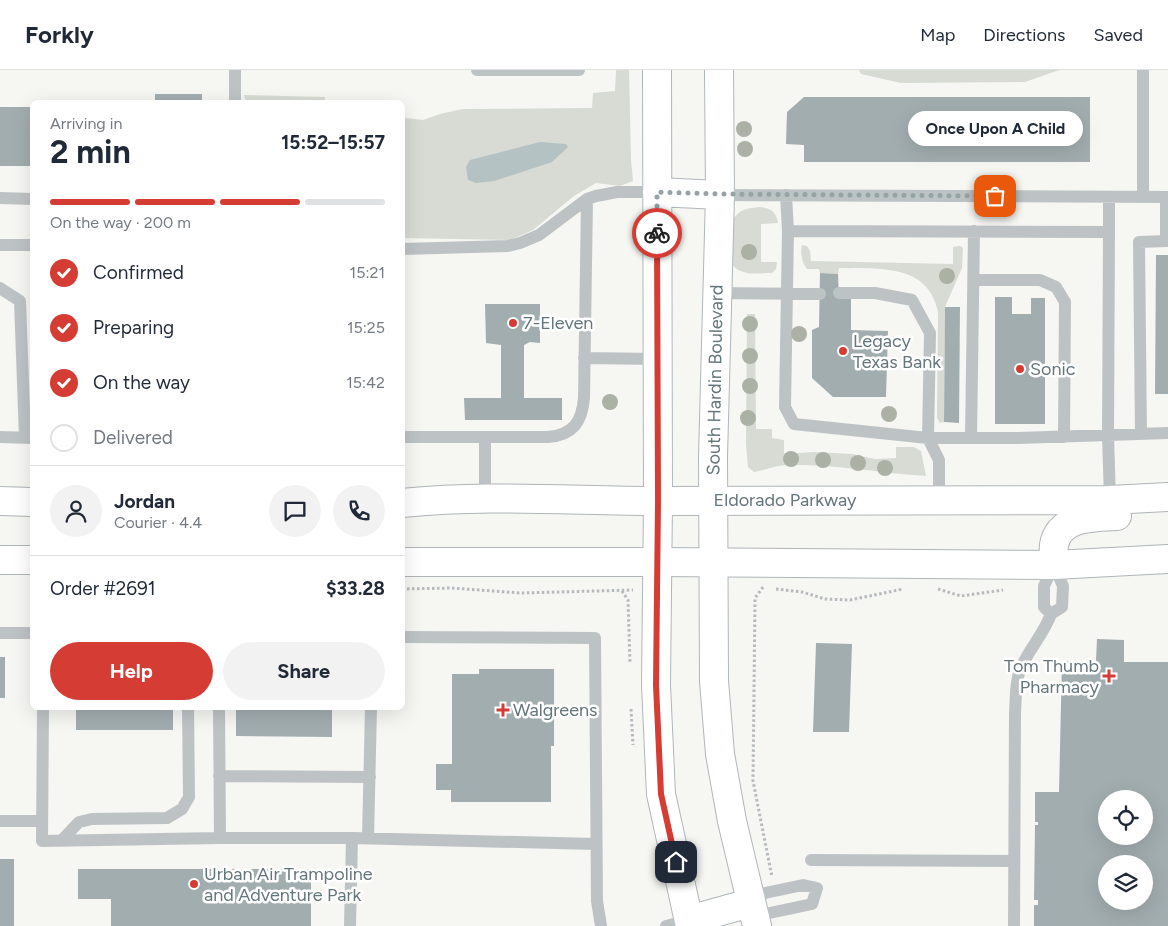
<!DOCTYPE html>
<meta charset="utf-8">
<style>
:root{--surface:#fff;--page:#f2f2f3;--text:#1f2937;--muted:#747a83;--line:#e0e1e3;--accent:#d53d34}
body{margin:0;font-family:Figtree,sans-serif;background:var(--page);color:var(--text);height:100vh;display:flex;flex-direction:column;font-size:19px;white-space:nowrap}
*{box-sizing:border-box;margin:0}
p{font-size:16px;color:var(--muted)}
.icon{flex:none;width:28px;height:28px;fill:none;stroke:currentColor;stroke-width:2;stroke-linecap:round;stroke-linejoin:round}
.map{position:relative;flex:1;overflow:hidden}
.drawer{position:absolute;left:30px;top:30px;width:375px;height:610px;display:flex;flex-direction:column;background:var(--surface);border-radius:8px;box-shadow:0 5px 20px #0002}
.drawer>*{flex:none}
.controls{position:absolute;left:1098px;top:720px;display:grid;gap:10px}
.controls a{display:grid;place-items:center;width:55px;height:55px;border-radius:50%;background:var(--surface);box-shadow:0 5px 20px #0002;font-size:25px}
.pin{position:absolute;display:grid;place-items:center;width:42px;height:42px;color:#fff;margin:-21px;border-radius:10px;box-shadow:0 2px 8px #0006}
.courier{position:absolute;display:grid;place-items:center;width:50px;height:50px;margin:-25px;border:4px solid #d53d34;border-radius:50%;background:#fff;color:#222;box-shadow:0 1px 6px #0007}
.bubble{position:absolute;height:35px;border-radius:18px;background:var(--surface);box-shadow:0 5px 20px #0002;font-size:16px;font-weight:700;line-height:35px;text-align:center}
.summary em{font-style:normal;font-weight:700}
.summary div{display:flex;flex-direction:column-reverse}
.summary{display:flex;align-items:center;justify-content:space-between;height:85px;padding:0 20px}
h1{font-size:32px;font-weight:700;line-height:38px}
.bar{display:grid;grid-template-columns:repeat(4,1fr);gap:8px 5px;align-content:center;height:60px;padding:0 20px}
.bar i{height:6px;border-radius:4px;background:var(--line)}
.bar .current{background:var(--accent)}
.bar p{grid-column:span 4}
.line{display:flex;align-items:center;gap:12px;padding:0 20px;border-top:1px solid var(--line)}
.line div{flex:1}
.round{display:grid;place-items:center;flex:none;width:52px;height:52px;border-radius:26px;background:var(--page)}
ol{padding:0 20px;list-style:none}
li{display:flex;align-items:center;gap:15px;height:55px}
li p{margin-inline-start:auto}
li .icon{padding:5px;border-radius:50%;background:var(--accent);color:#fff;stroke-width:4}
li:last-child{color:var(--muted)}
li i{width:28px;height:28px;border:2px solid var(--line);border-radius:50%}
.button{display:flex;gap:10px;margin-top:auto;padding:10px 20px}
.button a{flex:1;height:58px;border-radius:30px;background:var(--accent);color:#fff;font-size:20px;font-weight:700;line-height:58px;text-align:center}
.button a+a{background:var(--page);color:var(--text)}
header{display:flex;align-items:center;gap:30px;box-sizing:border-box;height:70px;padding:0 25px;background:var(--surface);border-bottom:1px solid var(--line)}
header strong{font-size:24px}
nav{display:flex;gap:28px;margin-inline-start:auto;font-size:18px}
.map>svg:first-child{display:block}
</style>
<header>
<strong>Forkly</strong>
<nav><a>Map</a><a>Directions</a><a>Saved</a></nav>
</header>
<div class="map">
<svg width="1168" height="856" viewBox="0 0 1168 856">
<rect width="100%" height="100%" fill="#f6f6f3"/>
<path fill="#d7dbd3" d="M616 0H629L631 90 633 111 620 116 596 113 574 126 533 160 510 170 403 168 402 44 405 48 423 50 440 44 463 39 592 38 593 23 615 21Z
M859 0H1059L1025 12 901 13 861 4Z
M244 25 325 27V32H246Z
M760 137C770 138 777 142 778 153L761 154V192H777L776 199 772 203C758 203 740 207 731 193L733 150C739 139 748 138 760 137Z
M802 175 807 176 810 181 811 191 953 194V177L960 176 963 178 962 198 945 237 944 352 940 353 937 348 938 242C928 193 879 199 839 198L838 204 820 203 819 199H807C802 193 800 183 802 175Z
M747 244H755L756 359H772V368L784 370V384L814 382 852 384 875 389 896 388V377H914L921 381 926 406C880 403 834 394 788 395 777 395 765 400 754 402L748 397 746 374Z"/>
<path fill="#b4c2c4" d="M540 72 566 74 568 77 552 92 494 111 476 113 468 110 466 97 470 90Z"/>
<path fill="#a2adb0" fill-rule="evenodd" d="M155 24H202V32H155Z
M804 27H1090V92H804V75L786 74 787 42Z
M0 37H32V96H0Z
M1156 185H1168V324H1155Z
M820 203 838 204 839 228H851V260L888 261 886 327H833L812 308V260L819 257Z
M995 227H1012V244H1031V228H1045V354H995Z
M485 234H540V273L530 272 524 275V328H562V350H465L464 328H501V275L486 273Z
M945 237H960L959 353 944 352Z
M1097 569 1124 570V592H1168V856H1034V835H1038V830H1034L1035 755H1038V752H1035V722H1059L1062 591H1096ZM1106 729H1144V766H1106ZM1106 794H1144V831H1106Z
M816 573 852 574 849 662H813Z
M0 587H5V628H0Z
M479 599H554V676H551V732H451V720H436V694H452V604H479Z
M76 638H173V660H76Z
M236 638H332V667L236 666Z
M0 789H14V856H0Z
M78 799H311V856H111V829H78Z"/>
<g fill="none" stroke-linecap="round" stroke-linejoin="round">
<defs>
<path id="secondary" d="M657 0 658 431 656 615 661 724 690 856
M719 0 720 125 713 387 714 611 720 684 732 751 757 856
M657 122 720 125
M689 850 750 833"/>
<path id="primary" d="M0 431 32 432
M402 433C488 424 574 431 660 431 810 431 960 430 1110 430L1168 427
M0 490H32
M402 492H657L1054 495 1168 489
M1054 495C1054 489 1053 481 1054 475 1059 446 1095 447 1117 446"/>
</defs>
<use href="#secondary" stroke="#b0b7ba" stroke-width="30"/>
<use href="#primary" stroke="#afb5b8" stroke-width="30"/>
<path stroke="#b6babc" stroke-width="3" stroke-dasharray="2.5 2.5" stroke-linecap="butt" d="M763 517 755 528 753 711 772 807
M402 519 451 518 521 523 633 520
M776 519 802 522 825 529 850 530 903 519
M938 519 961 526 1003 520
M622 521 628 530 630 593
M631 639 633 675"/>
<path stroke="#bdc3c5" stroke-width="12" d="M235 0V32
M477 0H579
M1143 0V127
M720 125 1168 127
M786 125 788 161 785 337 794 354 928 368H1018L1168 363
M1166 127V171H1168
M0 128 32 129
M788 161 1109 162V127
M1109 162 1108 365 1110 430
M0 175H32
M402 179 508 176 520 173 539 165 587 129 596 126 617 122H657
M974 210H1040L1056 217 1065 232 1064 367
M0 218 20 231 25 367
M717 223 820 224
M839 223H875L912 230 930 263 928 368 939 390V429
M584 288 658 289
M1141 364 1139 172 1166 171
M0 367 32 368
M402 367H548C573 365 582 352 584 328L587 129
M485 368V429
M971 368 974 161
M1054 495 1063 516 1062 537 1051 544 1044 537V516Z
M0 563H32
M402 567 595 568 597 831 601 856
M43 638 42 771 220 768
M219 638 220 768H352L596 774
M219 706 370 707
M0 751H42
M368 768 371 638
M62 770 79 752 92 749 167 748 182 739 189 727 188 638
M811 790 1013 791
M803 815 817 818 812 834 765 844 750 833 765 823Z
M350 856 352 768
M666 856 689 850
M1014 856 1015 643C1016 629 1015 613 1020 600 1028 580 1044 564 1051 544"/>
<use href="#secondary" stroke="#fff" stroke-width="28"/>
<use href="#primary" stroke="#fff" stroke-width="28"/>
</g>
<g fill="#abb2a5">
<circle cx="744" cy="59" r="8"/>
<circle cx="745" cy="79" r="8"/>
<circle cx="749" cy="182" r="8"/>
<circle cx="947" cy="206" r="8"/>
<circle cx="750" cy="254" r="8"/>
<circle cx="799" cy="264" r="8"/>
<circle cx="750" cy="286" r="8"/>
<circle cx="750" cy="316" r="8"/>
<circle cx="610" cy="332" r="8"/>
<circle cx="889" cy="344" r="8"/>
<circle cx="748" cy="348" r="8"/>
<circle cx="791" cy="389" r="8"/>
<circle cx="823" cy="390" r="8"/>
<circle cx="858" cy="393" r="8"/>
<circle cx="885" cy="398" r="8"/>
</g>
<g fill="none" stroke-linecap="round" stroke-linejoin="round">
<path stroke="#96a3a6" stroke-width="5" stroke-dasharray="0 9" d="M657 163V122L720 124 995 126"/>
<path stroke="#d53d34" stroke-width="6" d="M657 163 658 431 656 615 661 724 676 792"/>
</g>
<g fill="#d53d34" stroke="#fff" stroke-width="2">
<circle cx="513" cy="253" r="5"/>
<circle cx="843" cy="281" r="5"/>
<circle cx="1020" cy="299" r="5"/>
<path d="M1106.5 598.5h5v5h5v5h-5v5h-5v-5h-5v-5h5z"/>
<path d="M500.5 632.5h5v5h5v5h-5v5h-5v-5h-5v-5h5z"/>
<circle cx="194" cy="814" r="5"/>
</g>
<g text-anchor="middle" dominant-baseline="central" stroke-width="5" stroke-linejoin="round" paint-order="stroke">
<g font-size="18" fill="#63767c" stroke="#fff" text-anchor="start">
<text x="523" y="253">7-Eleven</text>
<text x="853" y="271">Legacy<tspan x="853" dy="21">Texas Bank</tspan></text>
<text x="1030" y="299">Sonic</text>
<text x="1099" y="596" text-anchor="end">Tom Thumb<tspan x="1099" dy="21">Pharmacy</tspan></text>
<text x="513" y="640">Walgreens</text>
<text x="204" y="804">Urban Air Trampoline<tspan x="204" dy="21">and Adventure Park</tspan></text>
</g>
<g font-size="18" fill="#63767c" stroke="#fff">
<text transform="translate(715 310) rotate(-89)">South Hardin Boulevard</text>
<text x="785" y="430">Eldorado Parkway</text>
</g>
</g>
</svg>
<div class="controls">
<a><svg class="icon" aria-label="locate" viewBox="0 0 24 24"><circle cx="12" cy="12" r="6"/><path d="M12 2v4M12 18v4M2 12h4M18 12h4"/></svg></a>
<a><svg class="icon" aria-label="layers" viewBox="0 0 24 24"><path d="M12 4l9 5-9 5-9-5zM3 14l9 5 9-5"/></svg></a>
</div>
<div class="pin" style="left:995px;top:126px;background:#ea580c"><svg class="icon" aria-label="bag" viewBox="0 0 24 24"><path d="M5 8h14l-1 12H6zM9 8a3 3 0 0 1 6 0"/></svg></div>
<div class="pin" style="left:676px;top:792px;background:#1f2937"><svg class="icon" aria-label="home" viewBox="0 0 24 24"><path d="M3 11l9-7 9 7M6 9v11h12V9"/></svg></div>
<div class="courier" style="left:657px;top:163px"><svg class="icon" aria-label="bike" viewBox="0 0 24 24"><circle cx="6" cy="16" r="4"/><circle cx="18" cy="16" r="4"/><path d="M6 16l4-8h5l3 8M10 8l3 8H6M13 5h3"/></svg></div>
<div class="bubble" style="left:908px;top:41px;width:175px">Once Upon A Child</div>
<section class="drawer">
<div class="summary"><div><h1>2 min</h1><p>Arriving in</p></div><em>15:52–15:57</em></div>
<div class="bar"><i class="current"></i><i class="current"></i><i class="current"></i><i></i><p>On the way · 200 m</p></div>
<ol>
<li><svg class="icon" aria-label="check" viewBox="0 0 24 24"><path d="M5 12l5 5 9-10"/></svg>Confirmed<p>15:21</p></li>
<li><svg class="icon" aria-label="check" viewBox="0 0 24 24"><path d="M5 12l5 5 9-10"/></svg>Preparing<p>15:25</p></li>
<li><svg class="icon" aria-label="check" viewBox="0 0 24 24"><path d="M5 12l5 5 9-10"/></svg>On the way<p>15:42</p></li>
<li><i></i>Delivered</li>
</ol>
<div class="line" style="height:90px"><a class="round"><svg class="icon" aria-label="person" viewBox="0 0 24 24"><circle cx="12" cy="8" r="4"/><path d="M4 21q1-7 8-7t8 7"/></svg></a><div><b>Jordan</b><p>Courier · 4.4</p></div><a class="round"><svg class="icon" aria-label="chat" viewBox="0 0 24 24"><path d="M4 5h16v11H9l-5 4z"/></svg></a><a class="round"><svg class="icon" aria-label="phone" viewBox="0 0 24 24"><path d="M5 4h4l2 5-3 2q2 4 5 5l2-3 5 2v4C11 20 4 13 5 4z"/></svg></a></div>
<div class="line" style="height:65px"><div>Order #2691</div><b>$33.28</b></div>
<div class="button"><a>Help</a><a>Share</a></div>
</section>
</div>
